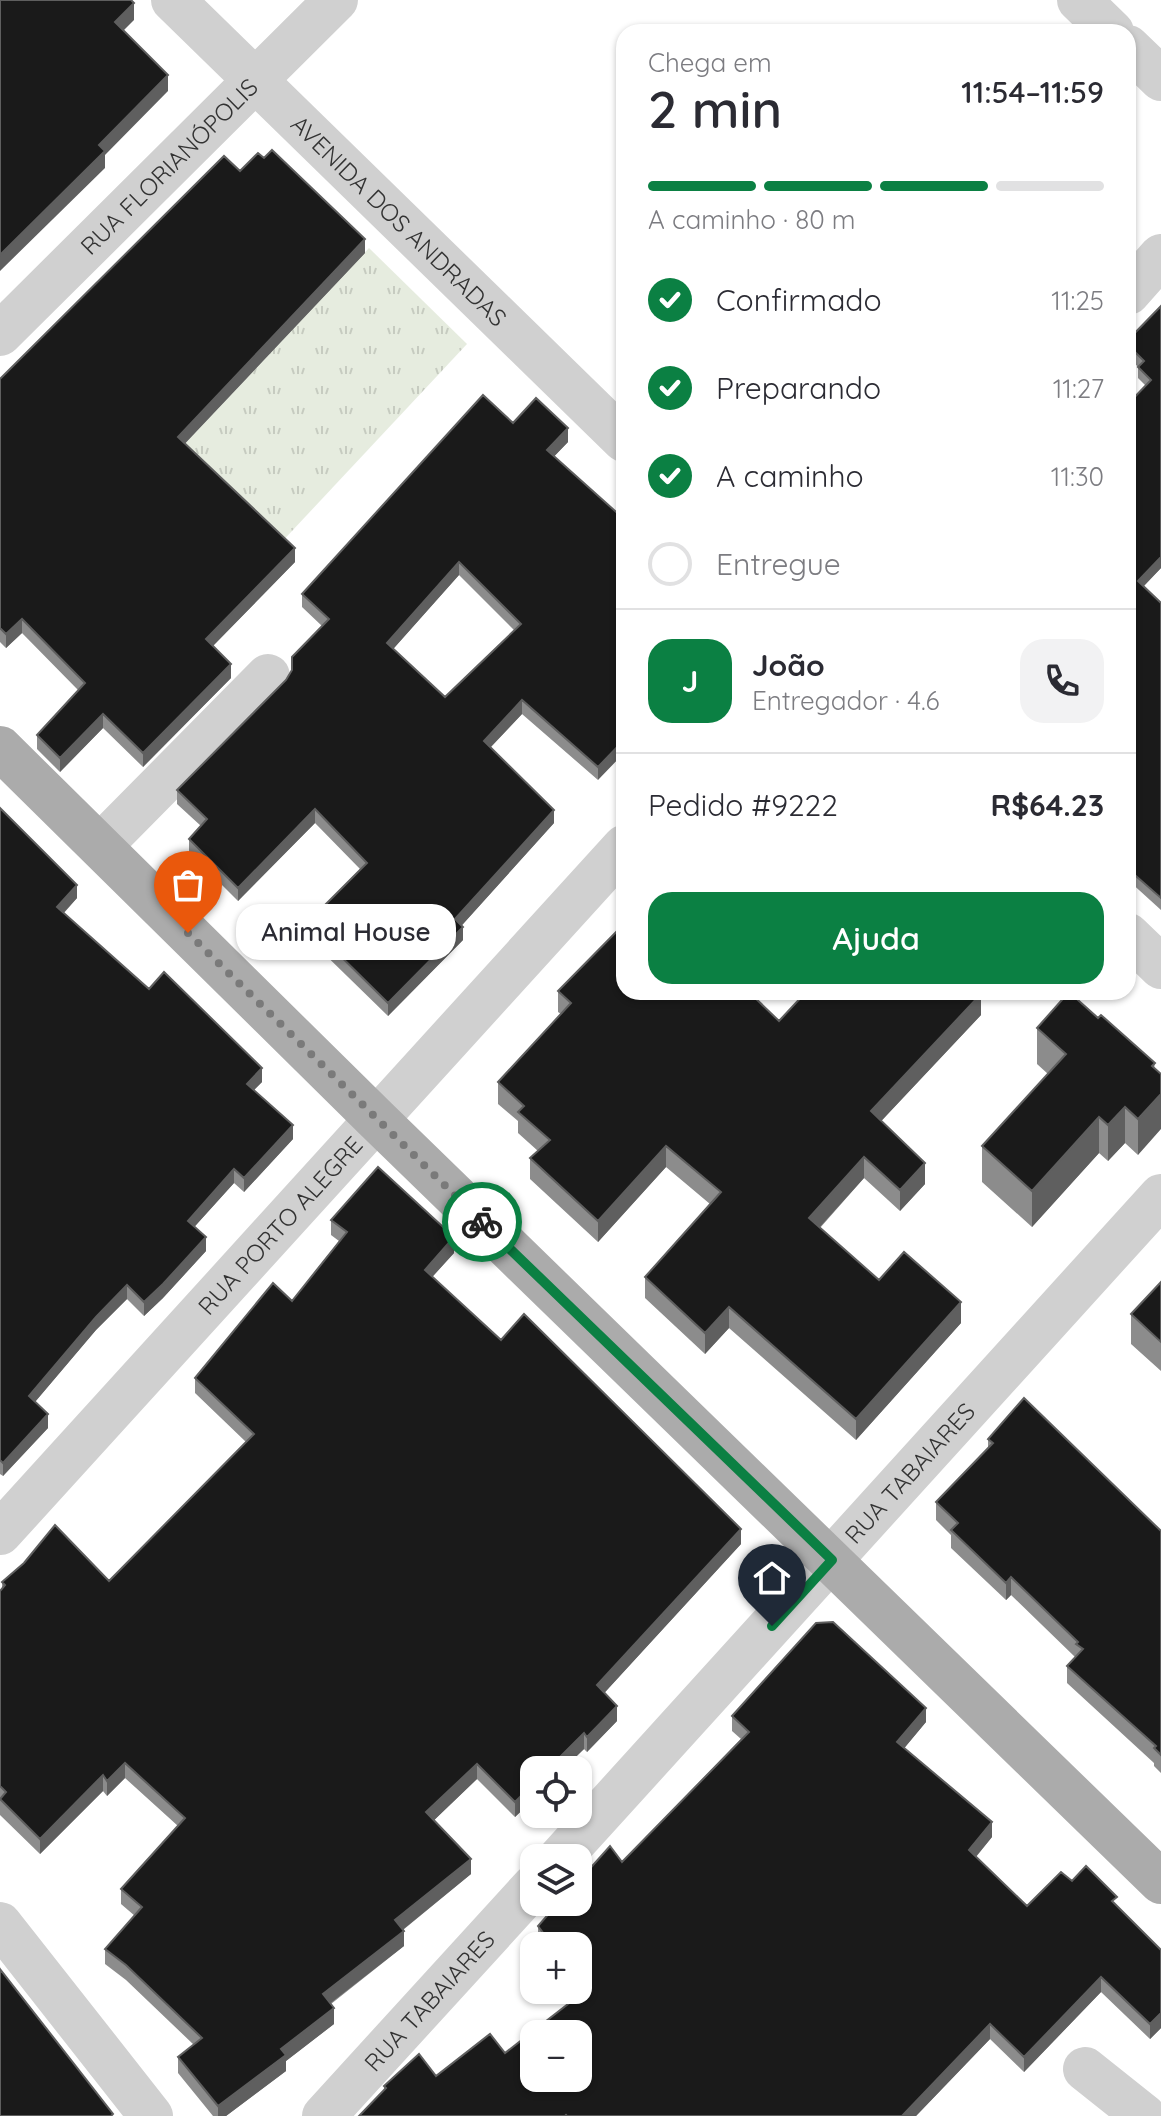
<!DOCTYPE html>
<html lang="pt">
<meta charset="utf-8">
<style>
:root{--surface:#fff;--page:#f2f2f3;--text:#2b2b33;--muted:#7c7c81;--line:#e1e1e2;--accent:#0b8043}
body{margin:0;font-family:Quicksand,sans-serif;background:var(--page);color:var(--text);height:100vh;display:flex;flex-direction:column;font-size:30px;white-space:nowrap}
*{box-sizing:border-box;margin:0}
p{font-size:26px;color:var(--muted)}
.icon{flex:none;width:44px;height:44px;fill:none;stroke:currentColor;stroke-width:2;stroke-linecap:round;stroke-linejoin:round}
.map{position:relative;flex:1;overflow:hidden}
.panel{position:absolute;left:616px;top:24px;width:520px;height:976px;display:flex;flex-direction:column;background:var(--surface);border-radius:24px;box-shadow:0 2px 6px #0004}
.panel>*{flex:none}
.tools{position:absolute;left:520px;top:1756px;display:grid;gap:16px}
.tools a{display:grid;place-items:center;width:72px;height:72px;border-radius:16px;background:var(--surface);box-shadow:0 2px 6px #0004;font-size:40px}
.pin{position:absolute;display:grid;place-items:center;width:68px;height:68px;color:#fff;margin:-82px -34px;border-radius:50% 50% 50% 0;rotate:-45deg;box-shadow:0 0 8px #0007}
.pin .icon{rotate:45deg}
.courier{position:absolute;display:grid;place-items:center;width:80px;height:80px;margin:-40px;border:6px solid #0b8043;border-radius:50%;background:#fff;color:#222;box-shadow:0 2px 10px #0007}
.bubble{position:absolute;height:56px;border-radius:24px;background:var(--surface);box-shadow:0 2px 6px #0004;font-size:26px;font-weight:600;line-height:56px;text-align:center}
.overview em{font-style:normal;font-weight:600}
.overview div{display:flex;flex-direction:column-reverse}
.overview{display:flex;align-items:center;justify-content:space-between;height:136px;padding:0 32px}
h1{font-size:52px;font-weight:600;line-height:60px}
.bar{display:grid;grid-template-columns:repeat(4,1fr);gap:12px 8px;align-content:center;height:96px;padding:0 32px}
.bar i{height:10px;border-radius:6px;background:var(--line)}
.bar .active{background:var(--accent)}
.bar p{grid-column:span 4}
.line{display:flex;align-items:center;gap:20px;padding:0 32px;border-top:2px solid var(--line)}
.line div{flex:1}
.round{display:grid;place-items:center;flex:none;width:84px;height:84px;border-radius:24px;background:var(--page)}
ol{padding:0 32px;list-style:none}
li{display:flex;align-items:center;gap:24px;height:88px}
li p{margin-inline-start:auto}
li .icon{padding:8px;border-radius:50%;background:var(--accent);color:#fff;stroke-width:4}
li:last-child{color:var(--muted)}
li i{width:44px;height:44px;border:4px solid var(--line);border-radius:50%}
.cta{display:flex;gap:16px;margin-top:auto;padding:16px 32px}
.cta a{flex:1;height:92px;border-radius:24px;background:var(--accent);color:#fff;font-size:32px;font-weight:600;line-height:92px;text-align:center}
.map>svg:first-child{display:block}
</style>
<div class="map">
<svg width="1161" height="2116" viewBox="0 0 1161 2116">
<defs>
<pattern id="grass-tufts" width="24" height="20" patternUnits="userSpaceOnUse" patternTransform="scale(2)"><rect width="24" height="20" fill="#e6ecdf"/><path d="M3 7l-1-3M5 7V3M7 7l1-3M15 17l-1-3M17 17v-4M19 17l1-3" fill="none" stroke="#c6cbc0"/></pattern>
</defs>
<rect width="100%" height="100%" fill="#fff"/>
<path fill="url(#grass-tufts)" d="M369 248 467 344 277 547 178 451Z"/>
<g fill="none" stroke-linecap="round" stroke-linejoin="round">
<g stroke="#d0d0d0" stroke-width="44">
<path id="s1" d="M173 0 624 440"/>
<path d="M1079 0 1112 32"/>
<path d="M1128 47 1161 79"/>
<path d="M1128 293 1161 256"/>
<path id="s2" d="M0 334 336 0"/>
<path d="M100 846 268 676"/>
<path d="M1128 935 1161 967"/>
<path id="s3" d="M0 1533 624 847"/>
<path id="s4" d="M560 1858 1161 1196"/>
<path d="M0 1924 151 2116"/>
<path d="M1085 2069 1144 2116"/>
<path id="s5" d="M324 2116 534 1886"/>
</g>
<path stroke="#ababab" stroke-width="44" d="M0 748 376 1119 1161 1882"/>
</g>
<path fill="#8c8c8c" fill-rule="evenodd" d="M240 171 365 253 185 443 295 562 213 646 231 678 143 767 103 728 60 772 37 749V735L78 690 22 633 6 648 0 642V379Z
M1161 306V568L1144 586 1161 603V910L1128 880V404L1146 386 1138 378V367L1128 356V340Z
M513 423 568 442 554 456 624 519 598 780 522 714 491 747 554 823 461 926 463 940 388 1016 307 937V923L360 869 315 823 238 901 189 852V839L201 826 177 804V790L286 680 322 626 302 607V594ZM459 575 514 630 445 697 393 649Z
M0 808 77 898 64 913 149 989 262 1082 254 1090 293 1139 244 1192 234 1183 194 1227 206 1251 163 1298 144 1316 127 1299 96 1330 35 1402 48 1428 3 1476 0 1474Z
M558 991 779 1021 981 1015 881 1121 925 1184 900 1211 864 1178 820 1228 879 1280 961 1323 856 1440 729 1328 705 1354 645 1298V1277L710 1204 666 1167 598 1242 530 1179V1158L538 1151 518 1133V1121L498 1104V1082L561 1014 558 1012Z
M1098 1018 1155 1063 1138 1155 1125 1143 1108 1161 1099 1153 1032 1227 982 1182V1146L1048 1074 1037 1064V1028Z
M331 1220 454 1253 432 1277 501 1340 741 1544 604 1693 617 1721 587 1752 584 1749 515 1817 477 1779 434 1820 471 1874 403 1930 404 1946 331 2004 334 2024 286 2061V2071L226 2116H213L178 2073V2057L194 2045 126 1980 105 1964V1949L135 1916 121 1904V1889L178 1826 125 1778 107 1796 103 1791 40 1854 0 1815V1591L2 1588V1582L109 1581 246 1442 195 1393V1378L292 1301 339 1241 331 1235Z
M1161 1282V1371L1131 1344V1314Z
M988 1439 1161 1531V1773L1154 1766V1763L1067 1683V1666L1075 1657 1011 1595 1006 1600 951 1548V1535L936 1520V1502L988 1449Z
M732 1716 926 1722 904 1748 992 1837 976 1857 1027 1906 1072 1881 1117 1906 1161 1950V2028L1150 2039 1101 1992 1024 2072 990 2039 916 2116H359L384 2090V2086L436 2076 505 2053 579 1996 575 1990H578V1946H542L538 1941V1926L622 1862 741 1739 732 1731Z"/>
<path fill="#5f5f5f" d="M134 3V20L115 39V22Z
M168 75V91L105 155V168L0 271V255L99 145Z
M365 239V253L178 451V437Z
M568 428V442L547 464V450Z
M295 548V562L206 653V639Z
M1161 557V568L1138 592V581Z
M459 562V575L387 656V643Z
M22 619V633L6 648V634Z
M231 664V678L143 767V753Z
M522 700V714L484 754V741Z
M103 714V728L60 772V758Z
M624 740V753L598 780V767Z
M315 809V823L238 901V888Z
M554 810V823L455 933V919Z
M77 885V898L57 920V907Z
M463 927V940L388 1016V1003Z
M981 994V1015L871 1132V1111Z
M262 1068V1082L247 1097V1084Z
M1161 1094V1129L1138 1155V1119Z
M1125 1107V1143L1108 1161V1125Z
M1099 1117V1153L1032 1227V1191Z
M293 1125V1139L244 1192V1178Z
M666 1146V1167L598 1242V1221Z
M864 1157V1178L809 1239V1218Z
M925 1163V1184L900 1211V1190Z
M234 1169V1183L188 1234V1221Z
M206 1237V1251L163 1298 144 1316V1302Z
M454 1237V1253L425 1285V1270Z
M127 1285V1299L96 1330 29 1409V1396L96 1317Z
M961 1302V1323L856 1440V1419Z
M729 1307V1328L705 1354V1333Z
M48 1414V1428L3 1476V1463Z
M741 1529V1544L597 1701V1685Z
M1011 1577V1595L1006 1600V1583Z
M617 1706V1721L587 1752V1737Z
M926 1708V1722L897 1757V1742Z
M584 1733V1749L562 1770H547Z
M125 1763V1778L107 1796V1781Z
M477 1764V1779L426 1828V1812Z
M103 1775V1791L40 1854V1839Z
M534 1783V1799L515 1817V1802Z
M992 1822V1837L969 1865V1850Z
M471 1859V1874L395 1936V1920Z
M404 1931V1946L323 2009V1994Z
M1101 1977V1992L1024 2072V2057Z
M334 2008V2024L286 2061V2071L226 2116H218V2106L281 2049Z
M1161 2013V2028L1150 2039V2024Z
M990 2024V2039L916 2116H902Z"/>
<path fill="#1a1a1a" stroke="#5f5f5f" stroke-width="2" fill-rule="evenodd" d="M0 0H131L134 3 115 22 168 75 99 145 105 151 0 255Z
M272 150 365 239 178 437 295 548 206 639 231 664 143 753 103 714 60 758 37 735 85 683 22 619 6 634 0 628V379L224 156 240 171 258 153 264 158Z
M1161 306V557L1138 581 1161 603V898L1128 869V404L1151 380 1138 367 1144 361 1128 345V340Z
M483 395 513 423 536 398 568 428 547 450 624 519V740L598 767 522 700 484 741 554 810 455 919 463 927 388 1003 307 923 367 863 315 809 238 888 189 839 207 819 177 790 286 680 292 670V657L329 619 302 594ZM459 562 521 624 445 697 387 643Z
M0 808 77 885 57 907 149 989 164 972 262 1068 247 1084 293 1125 244 1178 234 1169 188 1221 206 1237 163 1284 144 1302 127 1285 96 1317 29 1396 48 1414 3 1463 0 1460Z
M624 924V992H749L779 1021 806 992H979L981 994 871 1111 925 1163 900 1190 864 1157 809 1218 879 1280 904 1252 961 1302 856 1419 729 1307 705 1333 645 1277 721 1192 666 1146 598 1221 530 1158 550 1140 518 1112 524 1106 498 1082 571 1003 558 991Z
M1069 992 1098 1018 1101 1015 1155 1063 1152 1066 1161 1074V1094L1138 1119 1125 1107 1108 1125 1099 1117 1032 1191 982 1146 1066 1054 1037 1028Z
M378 1167 454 1237 425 1270 501 1340 524 1314 741 1529 597 1685 617 1706 587 1737 584 1733 547 1770H534V1783L515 1802 477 1764 426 1812 471 1859 395 1920 404 1931 323 1994 334 2008 281 2049 286 2055 218 2106 178 2057 202 2038 126 1965 105 1949 142 1907 121 1889 185 1818 125 1763 107 1781 103 1775 40 1839 0 1799 6 1792 0 1786V1591L5 1585 2 1582 24 1563 55 1525 109 1581 254 1434 195 1378 273 1283 292 1301 347 1232 331 1220Z
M1161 1282V1342L1131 1314Z
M1024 1398 1161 1531V1755L1154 1748 1156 1746 1067 1666 1083 1649 1076 1644 1078 1642 1011 1577 1006 1583 951 1530 958 1523 936 1502 993 1443 988 1439Z
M833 1622 926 1708 897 1742 992 1822 969 1850 1027 1906 1061 1872 1072 1881 1086 1866 1117 1897 1112 1901 1161 1950V2013L1150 2024 1101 1977 1024 2057 990 2024 902 2116H567L566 2115 565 2116H359L386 2088 384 2086 419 2054 436 2076 490 2034 505 2053 586 1990 578 1979V1946H553L538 1926 559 1902H578V1882L610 1846 622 1862 749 1732 732 1716 816 1623ZM534 2034H578V2078H534Z
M0 1969 113 2114 111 2116H0Z"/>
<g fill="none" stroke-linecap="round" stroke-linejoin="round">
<path stroke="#7a7a7a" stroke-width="8" stroke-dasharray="0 14.4" d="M188 933 482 1222"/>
<path stroke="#0b8043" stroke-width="10" d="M482 1222 832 1560 772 1626"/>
</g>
<g text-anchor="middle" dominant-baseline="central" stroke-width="8" stroke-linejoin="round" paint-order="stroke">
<g font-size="24" fill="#333" stroke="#fff">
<text stroke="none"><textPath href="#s2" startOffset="238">RUA FLORIANÓPOLIS</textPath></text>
<text stroke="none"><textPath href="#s1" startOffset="316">AVENIDA DOS ANDRADAS</textPath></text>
<text stroke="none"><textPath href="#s3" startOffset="416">RUA PORTO ALEGRE</textPath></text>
<text stroke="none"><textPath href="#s4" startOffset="520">RUA TABAIARES</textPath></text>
<text stroke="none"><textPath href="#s5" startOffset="156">RUA TABAIARES</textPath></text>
</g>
</g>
</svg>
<div class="tools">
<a><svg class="icon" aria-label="locate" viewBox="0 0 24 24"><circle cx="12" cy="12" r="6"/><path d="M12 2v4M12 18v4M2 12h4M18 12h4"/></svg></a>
<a><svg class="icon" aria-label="layers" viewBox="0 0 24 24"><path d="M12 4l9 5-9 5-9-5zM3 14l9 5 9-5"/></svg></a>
<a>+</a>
<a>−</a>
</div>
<div class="pin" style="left:188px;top:933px;background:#ea580c"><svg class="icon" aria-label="bag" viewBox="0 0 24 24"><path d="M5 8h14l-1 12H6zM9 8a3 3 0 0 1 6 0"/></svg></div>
<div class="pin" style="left:772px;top:1626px;background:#1f2937"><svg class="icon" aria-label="home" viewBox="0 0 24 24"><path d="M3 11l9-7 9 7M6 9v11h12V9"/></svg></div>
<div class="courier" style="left:482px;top:1222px"><svg class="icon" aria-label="bike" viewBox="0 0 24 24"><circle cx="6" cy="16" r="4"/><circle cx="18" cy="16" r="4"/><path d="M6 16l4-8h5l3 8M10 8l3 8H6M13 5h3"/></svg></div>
<div class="bubble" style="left:236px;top:904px;width:220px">Animal House</div>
<section class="panel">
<div class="overview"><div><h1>2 min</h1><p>Chega em</p></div><em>11:54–11:59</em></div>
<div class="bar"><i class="active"></i><i class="active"></i><i class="active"></i><i></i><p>A caminho · 80 m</p></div>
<ol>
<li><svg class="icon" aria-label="check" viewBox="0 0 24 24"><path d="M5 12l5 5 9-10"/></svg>Confirmado<p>11:25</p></li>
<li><svg class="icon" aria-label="check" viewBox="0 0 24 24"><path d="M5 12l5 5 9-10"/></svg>Preparando<p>11:27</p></li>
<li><svg class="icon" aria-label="check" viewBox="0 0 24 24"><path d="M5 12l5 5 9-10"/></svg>A caminho<p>11:30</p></li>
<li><i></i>Entregue</li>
</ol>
<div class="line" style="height:144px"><b class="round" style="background:var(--accent);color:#fff">J</b><div><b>João</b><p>Entregador · 4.6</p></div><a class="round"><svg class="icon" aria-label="phone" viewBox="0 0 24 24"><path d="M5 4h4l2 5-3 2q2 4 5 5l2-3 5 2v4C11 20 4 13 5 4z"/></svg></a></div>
<div class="line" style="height:104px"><div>Pedido #9222</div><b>R$64.23</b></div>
<div class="cta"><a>Ajuda</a></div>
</section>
</div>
